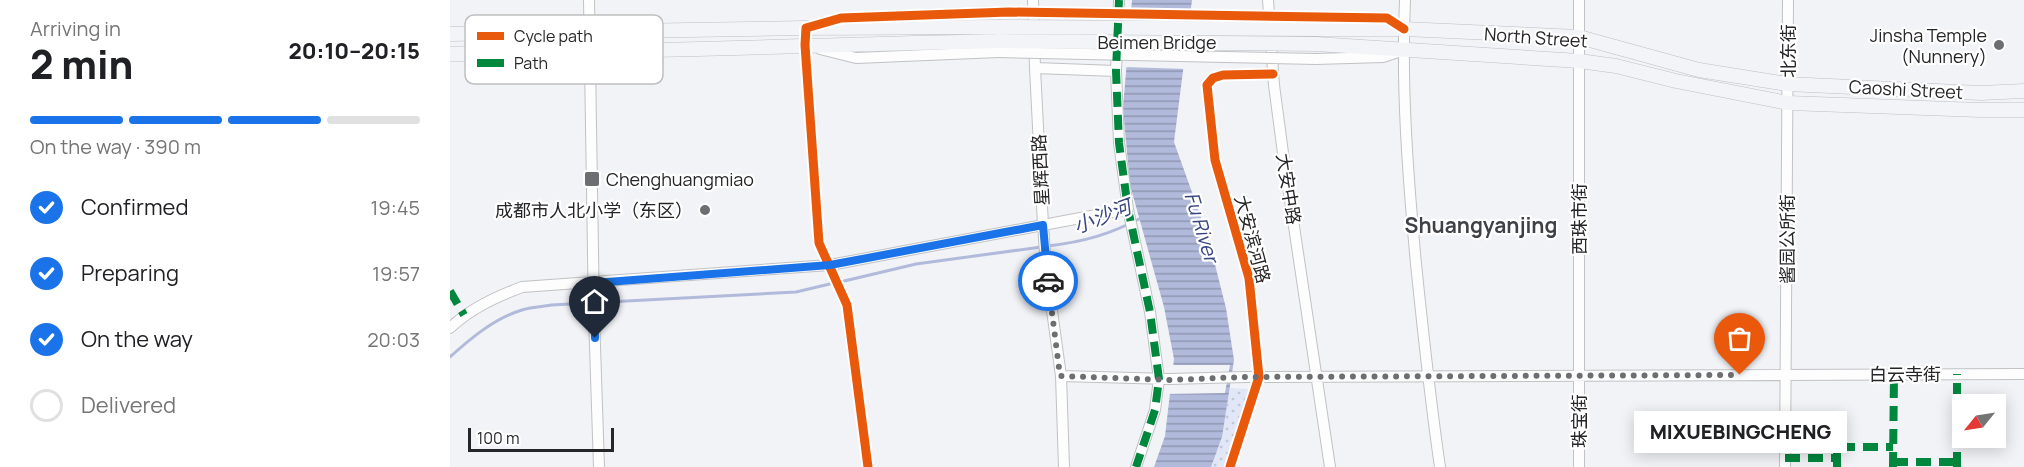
<!DOCTYPE html>
<meta charset="utf-8">
<style>
:root{--surface:#fff;--page:#f6f6f6;--text:#202124;--muted:#757577;--line:#e0e0e0;--accent:#1a73e8}
body{margin:0;font-family:Manrope,"Noto Sans SC",sans-serif;background:var(--page);color:var(--text);height:100vh;display:flex;flex-direction:column;font-size:22px;white-space:nowrap}
*{box-sizing:border-box;margin:0}
p{font-size:20px;color:var(--muted)}
.icon{flex:none;width:33px;height:33px;fill:none;stroke:currentColor;stroke-width:2;stroke-linecap:round;stroke-linejoin:round}
.map{position:relative;flex:1;overflow:hidden}
.details{display:flex;flex-direction:column;background:var(--surface);width:450px}
.details>*{flex:none}
.needle{width:39px;rotate:240deg}
.buttons{position:absolute;left:1502px;top:394px;display:grid;gap:12px}
.buttons a{display:grid;place-items:center;width:54px;height:54px;border-radius:0px;background:var(--surface);box-shadow:0 3px 15px #0003;font-size:30px}
.scale{position:absolute;left:18px;bottom:15px;width:146px;box-sizing:border-box;padding-left:6px;border:3px solid #262629;border-top:0;font-size:16px;line-height:21px;white-space:nowrap;color:#262629;-webkit-text-stroke:4px #fff;paint-order:stroke}
.pin{position:absolute;display:grid;place-items:center;width:51px;height:51px;color:#fff;margin:-62px -26px;border-radius:50% 50% 50% 0;rotate:-45deg;box-shadow:0 0 6px #0007}
.pin .icon{rotate:45deg}
.courier{position:absolute;display:grid;place-items:center;width:60px;height:60px;margin:-30px;border:4px solid #1a73e8;border-radius:50%;background:#fff;color:#222;box-shadow:0 2px 8px #0007}
.bubble{position:absolute;height:42px;border-radius:0px;background:var(--surface);box-shadow:0 3px 15px #0003;font-size:20px;font-weight:800;line-height:42px;text-align:center}
.summary em{font-style:normal;font-weight:800}
.summary div{display:flex;flex-direction:column-reverse}
.summary{display:flex;align-items:center;justify-content:space-between;height:102px;padding:0 30px}
h1{font-size:39px;font-weight:800;line-height:45px}
.bar{display:grid;grid-template-columns:repeat(4,1fr);gap:9px 6px;align-content:center;height:72px;padding:0 30px}
.bar i{height:8px;border-radius:4px;background:var(--line)}
.bar .active{background:var(--accent)}
.bar p{grid-column:span 4}
ol{padding:0 30px;list-style:none}
li{display:flex;align-items:center;gap:18px;height:66px}
li p{margin-inline-start:auto}
li .icon{padding:6px;border-radius:50%;background:var(--accent);color:#fff;stroke-width:4}
li:last-child{color:var(--muted)}
li i{width:33px;height:33px;border:3px solid var(--line);border-radius:50%}
main{display:flex;flex:1;min-height:0}
.map>svg:first-child{display:block}
</style>
<main>
<section class="details">
<div class="summary"><div><h1>2 min</h1><p>Arriving in</p></div><em>20:10–20:15</em></div>
<div class="bar"><i class="active"></i><i class="active"></i><i class="active"></i><i></i><p>On the way · 390 m</p></div>
<ol>
<li><svg class="icon" aria-label="check" viewBox="0 0 24 24"><path d="M5 12l5 5 9-10"/></svg>Confirmed<p>19:45</p></li>
<li><svg class="icon" aria-label="check" viewBox="0 0 24 24"><path d="M5 12l5 5 9-10"/></svg>Preparing<p>19:57</p></li>
<li><svg class="icon" aria-label="check" viewBox="0 0 24 24"><path d="M5 12l5 5 9-10"/></svg>On the way<p>20:03</p></li>
<li><i></i>Delivered</li>
</ol>
</section>
<div class="map">
<svg width="1574" height="467" viewBox="0 0 1574 467">
<defs>
<pattern id="grass-dots" width="8" height="8" patternUnits="userSpaceOnUse" patternTransform="scale(1.5)"><rect width="8" height="8" fill="#e2e7f8"/><path d="M2 2h.1M6 6h.1" fill="none" stroke="#c2c6d5" stroke-width="1.8" stroke-linecap="round"/></pattern>
<pattern id="water-rules" width="6" height="5" patternUnits="userSpaceOnUse" patternTransform="scale(1.5)"><rect width="6" height="5" fill="#b1bada"/><path d="M0 2.5h6" fill="none" stroke="#9097b1"/></pattern>
</defs>
<rect width="100%" height="100%" fill="#f2f3f7"/>
<path fill="url(#grass-dots)" d="M779 388 800 389 776 467H761L772 437Z"/>
<path fill="url(#water-rules)" d="M682 0H742L724 142 758 237 776 308 784 360 772 437 761 467H704L715 436 724 359 714 307 680 185 673 108Z"/>
<path fill="#f2f3f7" d="M678 11 744 13 736 69 673 67Z
M720 365H780L775 393 717 394Z"/>
<g fill="none" stroke-linecap="round" stroke-linejoin="round">
<path stroke="#b1bada" stroke-width="3" d="M597 246C634 242 661 234 693 217
M390 282 466 264 591 247
M0 357C21 338 45 318 72 310 81 307 91 307 101 305L346 292 384 283"/>
<defs>
<path id="minor" d="M139 0 144 316 149 467
M583 0 585 68 593 225 596 267 611 376 614 467
M669 0 666 71 669 143 678 209 700 312 709 379 705 410 686 467
M818 0 824 85 833 153 880 467
M955 0C951 88 958 176 966 264 973 332 980 399 990 467
M1129 0V467
M865 17 937 18 953 29
M370 49 406 58 548 52
M866 59 933 57 951 51
M585 68 666 71
M0 328C21 308 46 297 72 287L380 265 678 209
M611 376 719 379 795 377 1574 374
M418 467 397 305 369 243 355 45 356 28 391 18 549 12
M780 467 809 377 799 278 765 160 757 85 763 78 773 75 823 74
M1335 467 1338 0"/>
<path id="major" d="M865 29H954L1129 37 1249 70 1337 84 1531 93 1574 91
M0 34 356 28 549 27
M866 44 1129 61 1166 66 1226 81 1338 103 1530 110H1574
M0 54C183 52 366 45 548 41"/>
</defs>
<use href="#minor" stroke="#c0c2c4" stroke-width="12"/>
<use href="#major" stroke="#bdbfc7" stroke-width="15"/>
<use href="#minor" stroke="#fdfdfe" stroke-width="10"/>
<use href="#major" stroke="#f3f4f7" stroke-width="14"/>
<defs>
<path id="minor-bridge" d="M549 12 865 17
M548 52 866 59"/>
<path id="major-bridge" d="M549 27 865 29
M548 41 866 44"/>
</defs>
<use href="#minor-bridge" stroke="#c0c2c4" stroke-width="12" stroke-linecap="butt"/>
<use href="#major-bridge" stroke="#bdbfc7" stroke-width="15" stroke-linecap="butt"/>
<use href="#minor-bridge" stroke="#fdfdfe" stroke-width="10"/>
<use href="#major-bridge" stroke="#f3f4f7" stroke-width="14"/>
<path stroke="#00873e" stroke-width="8" stroke-dasharray="15 8" stroke-linecap="butt" d="M669 0 666 71 669 143 678 209 700 312 709 379 705 410 686 467
M0 291 14 315
M1335 458H1387
M1443 462H1507
M1387 467V447H1443
M1443 467 1444 374
M1507 467V374"/>
<defs>
<path id="cycleway" d="M418 467 397 305 369 243 355 45 356 28 391 18 559 12 937 18 954 29
M780 467 809 377 799 278 765 160 757 85 763 78 773 75 823 74"/>
</defs>
<use href="#cycleway" stroke="#fff" stroke-width="13"/>
<use href="#cycleway" stroke="#e8590c" stroke-width="9"/>
</g>
<g fill="none" stroke-linecap="round" stroke-linejoin="round">
<path stroke="#6d6e71" stroke-width="6" stroke-dasharray="0 10.8" d="M598 281 610 376 719 380 795 377 1290 375"/>
<path stroke="#1a73e8" stroke-width="8" d="M145 338 144 283 380 265 593 225 598 281"/>
</g>
<g fill="#6d6e71" stroke="#fff" stroke-width="2">
<circle cx="1549" cy="45" r="6"/>
<rect x="134" y="171" width="16" height="16" rx="3"/>
<circle cx="255" cy="210" r="6"/>
</g>
<g text-anchor="middle" dominant-baseline="central" stroke-width="4.5" stroke-linejoin="round" paint-order="stroke">
<g font-size="18" fill="#262629" stroke="#fff" text-anchor="end">
<text x="1537" y="35">Jinsha Temple<tspan x="1537" dy="21">(Nunnery)</tspan></text>
<text x="156" y="179" text-anchor="start">Chenghuangmiao</text>
<text x="243" y="210">成都市人北小学（东区）</text>
</g>
<g font-size="18" fill="#262629" stroke="#fff">
<text transform="translate(1086 37) rotate(4)">North Street</text>
<text x="707" y="42">Beimen Bridge</text>
<text transform="translate(1338 51) rotate(-90)">北东街</text>
<text transform="translate(1456 89) rotate(3)">Caoshi Street</text>
<text transform="translate(590 170) rotate(-93)">星辉西路</text>
<text transform="translate(839 189) rotate(81)">大安中路</text>
<text transform="translate(1129 219) rotate(-90)">西珠市街</text>
<text transform="translate(803 239) rotate(75)">大安滨河路</text>
<text transform="translate(1337 239) rotate(-90)">酱园公所街</text>
<text x="1455" y="374">白云寺街</text>
<text transform="translate(1129 421) rotate(-90)">珠宝街</text>
</g>
<g font-size="20" font-style="italic" fill="#3a4680" stroke="#fff">
<text transform="translate(652 216) rotate(-21)">小沙河</text>
<text transform="translate(752 227) rotate(73)">Fu River</text>
</g>
<g font-size="21" font-weight="bold" fill="#404146" stroke="#fff">
<text x="1031" y="225">Shuangyanjing</text>
</g>
</g>
<rect x="15" y="15" width="198" height="69" rx="9" fill="#fff" stroke="#bebebf" stroke-width="1.5"/>
<rect x="27" y="32" width="27" height="8" fill="#e8590c"/>
<rect x="27" y="59" width="27" height="8" fill="#00873e"/>
<g font-size="16" fill="#262629">
<text x="64" y="42">Cycle path</text>
<text x="64" y="69">Path</text>
</g>
</svg>
<div class="buttons">
<a><svg class="needle" viewBox="-14 -14 28 28"><path d="M0-13l5 13h-10z" fill="#e53935"/><path d="M0 13l5-13h-10z" fill="#757577"/></svg></a>
</div>
<div class="scale">100 m</div>
<div class="pin" style="left:1290px;top:375px;background:#ea580c"><svg class="icon" aria-label="bag" viewBox="0 0 24 24"><path d="M5 8h14l-1 12H6zM9 8a3 3 0 0 1 6 0"/></svg></div>
<div class="pin" style="left:145px;top:338px;background:#1f2937"><svg class="icon" aria-label="home" viewBox="0 0 24 24"><path d="M3 11l9-7 9 7M6 9v11h12V9"/></svg></div>
<div class="courier" style="left:598px;top:281px"><svg class="icon" aria-label="car" viewBox="0 0 24 24"><path d="M5 17H2v-5l4-1 3-4h7l3 4 3 1v5h-3M9 17h6M6 11h13"/><circle cx="7" cy="17" r="2"/><circle cx="17" cy="17" r="2"/></svg></div>
<div class="bubble" style="left:1184px;top:411px;width:213px">MIXUEBINGCHENG</div>
</div>
</main>
